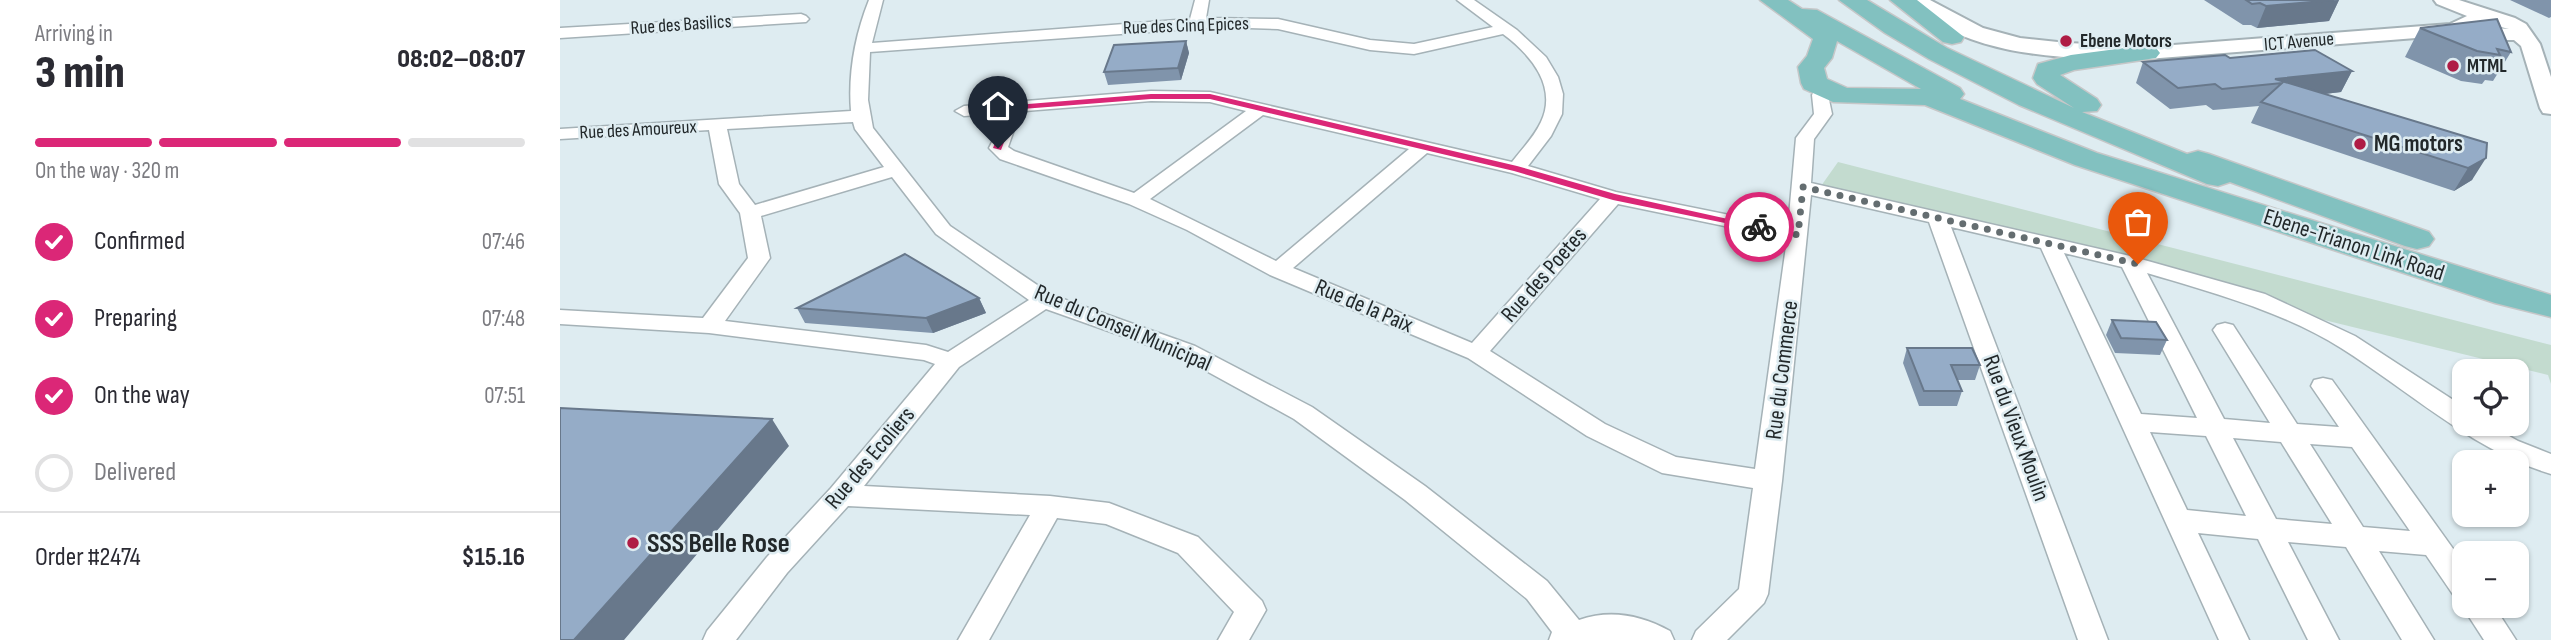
<!DOCTYPE html>
<meta charset="utf-8">
<style>
:root{--surface:#fff;--page:#f2f2f3;--text:#2b2b33;--muted:#7c7c81;--line:#e1e1e2;--accent:#db2777}
body{margin:0;font-family:"Sofia Sans Condensed",sans-serif;background:var(--page);color:var(--text);height:100vh;display:flex;flex-direction:column;font-size:26px;white-space:nowrap}
*{box-sizing:border-box;margin:0}
p{font-size:23px;color:var(--muted)}
.icon{flex:none;width:38px;height:38px;fill:none;stroke:currentColor;stroke-width:2;stroke-linecap:round;stroke-linejoin:round}
.map{position:relative;flex:1;overflow:hidden}
.details{display:flex;flex-direction:column;background:var(--surface);width:560px}
.details>*{flex:none}
.fabs{position:absolute;left:1892px;top:359px;display:grid;gap:14px}
.fabs a{display:grid;place-items:center;width:77px;height:77px;border-radius:14px;background:var(--surface);box-shadow:0 2px 5px #0004;font-size:35px}
.pin{position:absolute;display:grid;place-items:center;width:60px;height:60px;color:#fff;margin:-72px -30px;border-radius:50% 50% 50% 0;rotate:-45deg;box-shadow:0 0 7px #0007}
.pin .icon{rotate:45deg}
.courier{position:absolute;display:grid;place-items:center;width:70px;height:70px;margin:-35px;border:5px solid #db2777;border-radius:50%;background:#fff;color:#222;box-shadow:0 2px 9px #0007}
.head em{font-style:normal;font-weight:800}
.head div{display:flex;flex-direction:column-reverse}
.head{display:flex;align-items:center;justify-content:space-between;height:119px;padding:0 35px}
h1{font-size:46px;font-weight:800;line-height:52px}
.bar{display:grid;grid-template-columns:repeat(4,1fr);gap:10px 7px;align-content:center;height:84px;padding:0 35px}
.bar i{height:9px;border-radius:5px;background:var(--line)}
.bar .selected{background:var(--accent)}
.bar p{grid-column:span 4}
.line{display:flex;align-items:center;gap:18px;padding:0 35px;border-top:2px solid var(--line)}
.line div{flex:1}
ol{padding:0 35px;list-style:none}
li{display:flex;align-items:center;gap:21px;height:77px}
li p{margin-inline-start:auto}
li .icon{padding:7px;border-radius:50%;background:var(--accent);color:#fff;stroke-width:4}
li:last-child{color:var(--muted)}
li i{width:38px;height:38px;border:4px solid var(--line);border-radius:50%}
main{display:flex;flex:1;min-height:0}
.map>svg:first-child{display:block}
</style>
<main>
<section class="details">
<div class="head"><div><h1>3 min</h1><p>Arriving in</p></div><em>08:02–08:07</em></div>
<div class="bar"><i class="selected"></i><i class="selected"></i><i class="selected"></i><i></i><p>On the way · 320 m</p></div>
<ol>
<li><svg class="icon" aria-label="check" viewBox="0 0 24 24"><path d="M5 12l5 5 9-10"/></svg>Confirmed<p>07:46</p></li>
<li><svg class="icon" aria-label="check" viewBox="0 0 24 24"><path d="M5 12l5 5 9-10"/></svg>Preparing<p>07:48</p></li>
<li><svg class="icon" aria-label="check" viewBox="0 0 24 24"><path d="M5 12l5 5 9-10"/></svg>On the way<p>07:51</p></li>
<li><i></i>Delivered</li>
</ol>
<div class="line" style="height:91px"><div>Order #2474</div><b>$15.16</b></div>
</section>
<div class="map">
<svg width="1991" height="640" viewBox="0 0 1991 640">
<rect width="100%" height="100%" fill="#deecf1"/>
<path fill="#c3dbcf" d="M1278 162 1991 345V384L1988 375 1760 319 1695 292 1630 272 1261 186Z"/>
<g fill="none" stroke-linecap="round" stroke-linejoin="round">
<defs>
<path id="minor" d="M309 0H323L312 43 630 19 635 0H649L646 18 718 19 810 40 854 44 933 27 897 0H914L957 30 986 57 998 77 1003 94 1002 114 991 136 968 166 1056 192 1228 227 1236 138 1254 114 1252 95 1258 85H1270L1272 89 1268 95 1272 114 1254 139 1251 183 1570 256 1705 294 1795 336 1904 407V424H1928L1958 441 1991 454V474C1912 450 1851 392 1781 348 1722 311 1653 293 1587 273L1664 419 1710 423 1653 330 1657 325 1665 323 1673 325 1737 424 1779 427 1751 386 1754 380 1763 378 1772 380 1904 564V599L1894 596 1866 555 1819 551 1874 640H1842L1786 547 1728 542 1779 640H1748L1698 539 1638 533 1689 640H1659L1481 248 1391 227 1548 640H1518L1369 222 1251 195 1222 481 1208 594 1204 603 1167 640H1132L1136 631 1179 589 1193 488 1102 473 1027 436 908 358 710 275 627 230 569 204 440 159 429 148 447 113 404 116 395 111 404 106 591 91 650 92 952 162C962 149 974 137 981 122 998 86 970 54 943 34L854 54 810 50 718 29 658 27 310 52 308 100 313 128 390 226 492 295 635 346 752 407 865 486 987 581 1019 620C1050 609 1081 615 1110 631L1114 640H989L992 632 967 599 845 500 734 419 619 356 486 309 399 367 304 486 490 496 549 503 638 537 702 601 706 610 689 640H658L674 612 618 553 546 524 497 518 429 640H398L470 515 288 506 227 573 176 640H143L147 631 207 557 271 488 375 364 364 360 149 333 0 324V310L143 318 188 258 180 213 159 184 149 130 0 139V129L291 111C288 74 295 35 309 0ZM591 101 650 102 686 111 574 193 454 151 448 147 455 127 465 111ZM703 115 849 149 716 261 590 199ZM293 122 295 129 324 167 195 205 179 184 167 129ZM867 153 952 173 1040 199 912 343 733 268ZM332 177 376 234 469 300 388 352 366 345 165 321 210 258 201 216ZM1058 204 1227 239 1195 469 1116 457 1045 424 930 351ZM1504 253 1562 267 1637 418 1581 414ZM1590 432 1646 436 1686 516 1627 510ZM1673 438 1721 442 1772 524 1716 519ZM1750 444 1792 447 1850 531 1803 527Z
M241 14 246 16 249 19 246 22 0 38V28Z
M1904 602V606H1934L1956 640H1924L1902 606Z"/>
<path id="tertiary" d="M1874 0H1899L1955 18 1966 24 1980 44 1991 77V114L1983 113 1980 108 1961 46 1954 40H1936L1910 29 1894 35 1587 59 1577 53 1587 47 1890 24 1907 16 1877 4ZM1925 23 1949 29 1936 28Z"/>
<path id="secondary" d="M1345 0H1370L1423 28 1460 38 1507 43 1578 46 1586 48 1590 53 1586 58 1578 60C1507 58 1428 58 1367 17 1359 12 1350 7 1345 0Z"/>
<path id="primary" d="M1200 0H1228L1242 9 1257 10 1400 88 1404 94 1400 99 1537 153 1991 295V317L1935 303 1515 165 1365 105 1273 102 1244 89 1241 83 1238 67 1247 56 1253 39ZM1277 41 1361 89 1287 88 1267 79 1264 68 1272 58Z
M1279 0H1307L1387 48 1514 108 1477 84 1473 78 1478 64 1511 55 1587 45 1596 48 1600 53 1596 58 1514 70 1500 75 1537 99 1541 105 1537 111 1522 112 1627 154 1638 151 1649 154 1869 232 1874 239 1869 246 1857 249 1845 246 1670 182 1658 186 1647 184 1459 105 1369 59 1325 33Z
M1330 0H1357L1404 37 1401 42 1392 44 1383 42Z"/>
</defs>
<use href="#minor" stroke="#a5b2b7" stroke-width="3"/>
<use href="#tertiary" stroke="#a5b2b7" stroke-width="4"/>
<use href="#secondary" stroke="#a5b2b7" stroke-width="4"/>
<use href="#primary" stroke="#c6c7c8" stroke-width="3"/>
<use href="#minor" fill="#fff" fill-rule="evenodd"/>
<use href="#tertiary" fill="#fff" fill-rule="evenodd"/>
<use href="#secondary" fill="#fff" fill-rule="evenodd"/>
<use href="#primary" fill="#82c1c0" fill-rule="evenodd"/>
</g>
<path fill="#8094ab" d="M1644 0H1779L1769 21 1697 28 1691 25H1683Z
M1950 0H1991V17L1989 18Z
M1860 28 1951 52 1933 81 1925 80 1922 84 1901 81 1845 57Z
M626 41 629 53 621 80 548 85 544 72Z
M1670 58 1792 71 1781 92 1764 94 1927 143 1912 180 1894 191 1691 123 1699 106 1653 110 1646 105 1610 109 1576 83 1583 62Z
M419 298 426 313 373 333 245 323 237 308Z
M1552 320 1607 340 1600 355 1555 353 1546 335Z
M1347 348 1420 365 1415 380H1397L1402 391 1397 406H1359L1343 363Z"/>
<path fill="#68788b" d="M1779 0 1769 21 1697 28 1706 6Z
M626 41 629 53 621 80 618 68Z
M1792 71 1781 92 1715 100 1722 83 1715 79Z
M1926 158 1912 180 1894 191 1908 168Z
M419 298 426 313 373 333 366 318Z
M212 419 229 446 64 640H14Z"/>
<path fill="#95acc7" stroke="#68788b" stroke-width="2" d="M1686 0H1774L1706 6 1700 3 1692 4Z
M1937 19 1951 52 1937 49 1940 55 1917 51 1860 28Z
M626 41 618 68 544 72 554 45Z
M1755 50 1792 71 1715 79 1927 143 1926 158 1908 168 1701 102 1722 83 1662 89 1655 84 1618 88 1583 62 1665 55 1670 58Z
M345 254 419 298 366 318 237 308Z
M1552 320 1596 322 1607 340 1561 338Z
M1347 348H1412L1420 365H1391L1402 391H1364Z
M0 408 212 419 14 640H0Z"/>
<path fill="#db2777" d="M591 94H650L957 166 1055 194 1204 227 1199 230 1053 200 954 171 650 99H591L462 109 450 127 441 150 433 148 441 127 456 105Z"/>
<g fill="none" stroke-linecap="round" stroke-linejoin="round">
<path stroke="#646d70" stroke-width="7" stroke-dasharray="0 12.6" d="M1199 227 1238 235 1243 187 1578 264"/>
</g>
<g fill="#af1c45" stroke="#deecf1" stroke-width="2.5">
<circle cx="1506" cy="41" r="7"/>
<circle cx="1893" cy="66" r="7"/>
<circle cx="1800" cy="144" r="7"/>
<circle cx="73" cy="543" r="7"/>
</g>
<g text-anchor="middle" dominant-baseline="central" stroke-width="5" stroke-linejoin="round" paint-order="stroke">
<g font-size="19" fill="#22282a" stroke="#deecf1">
<text transform="translate(121 25) rotate(-4)">Rue des Basilics</text>
<text transform="translate(626 26) rotate(-2)">Rue des Cinq Epices</text>
<text transform="translate(1739 42) rotate(-5)">ICT Avenue</text>
<text transform="translate(78 130) rotate(-3)">Rue des Amoureux</text>
</g>
<g font-size="19" font-weight="bold" fill="#22282a" stroke="#deecf1" text-anchor="start">
<text x="1520" y="41">Ebene Motors</text>
<text x="1907" y="66">MTML</text>
</g>
<g font-size="23" font-weight="bold" fill="#22282a" stroke="#deecf1" text-anchor="start">
<text x="1814" y="144">MG motors</text>
</g>
<g font-size="23" fill="#22282a" stroke="#deecf1">
<text transform="translate(1794 245) rotate(18)">Ebene-Trianon Link Road</text>
<text transform="translate(984 275) rotate(-49)">Rue des Poetes</text>
<text transform="translate(804 306) rotate(23)">Rue de la Paix</text>
<text transform="translate(563 328) rotate(23)">Rue du Conseil Municipal</text>
<text transform="translate(1222 370) rotate(-83)">Rue du Commerce</text>
<text transform="translate(1456 428) rotate(70)">Rue du Vieux Moulin</text>
<text transform="translate(310 458) rotate(-50)">Rue des Ecoliers</text>
</g>
<g font-size="28" font-weight="bold" fill="#22282a" stroke="#deecf1" text-anchor="start">
<text x="87" y="543">SSS Belle Rose</text>
</g>
</g>
</svg>
<div class="fabs">
<a><svg class="icon" aria-label="locate" viewBox="0 0 24 24"><circle cx="12" cy="12" r="6"/><path d="M12 2v4M12 18v4M2 12h4M18 12h4"/></svg></a>
<a>+</a>
<a>−</a>
</div>
<div class="pin" style="left:1578px;top:264px;background:#ea580c"><svg class="icon" aria-label="bag" viewBox="0 0 24 24"><path d="M5 8h14l-1 12H6zM9 8a3 3 0 0 1 6 0"/></svg></div>
<div class="pin" style="left:438px;top:148px;background:#1f2937"><svg class="icon" aria-label="home" viewBox="0 0 24 24"><path d="M3 11l9-7 9 7M6 9v11h12V9"/></svg></div>
<div class="courier" style="left:1199px;top:227px"><svg class="icon" aria-label="bike" viewBox="0 0 24 24"><circle cx="6" cy="16" r="4"/><circle cx="18" cy="16" r="4"/><path d="M6 16l4-8h5l3 8M10 8l3 8H6M13 5h3"/></svg></div>
</div>
</main>
